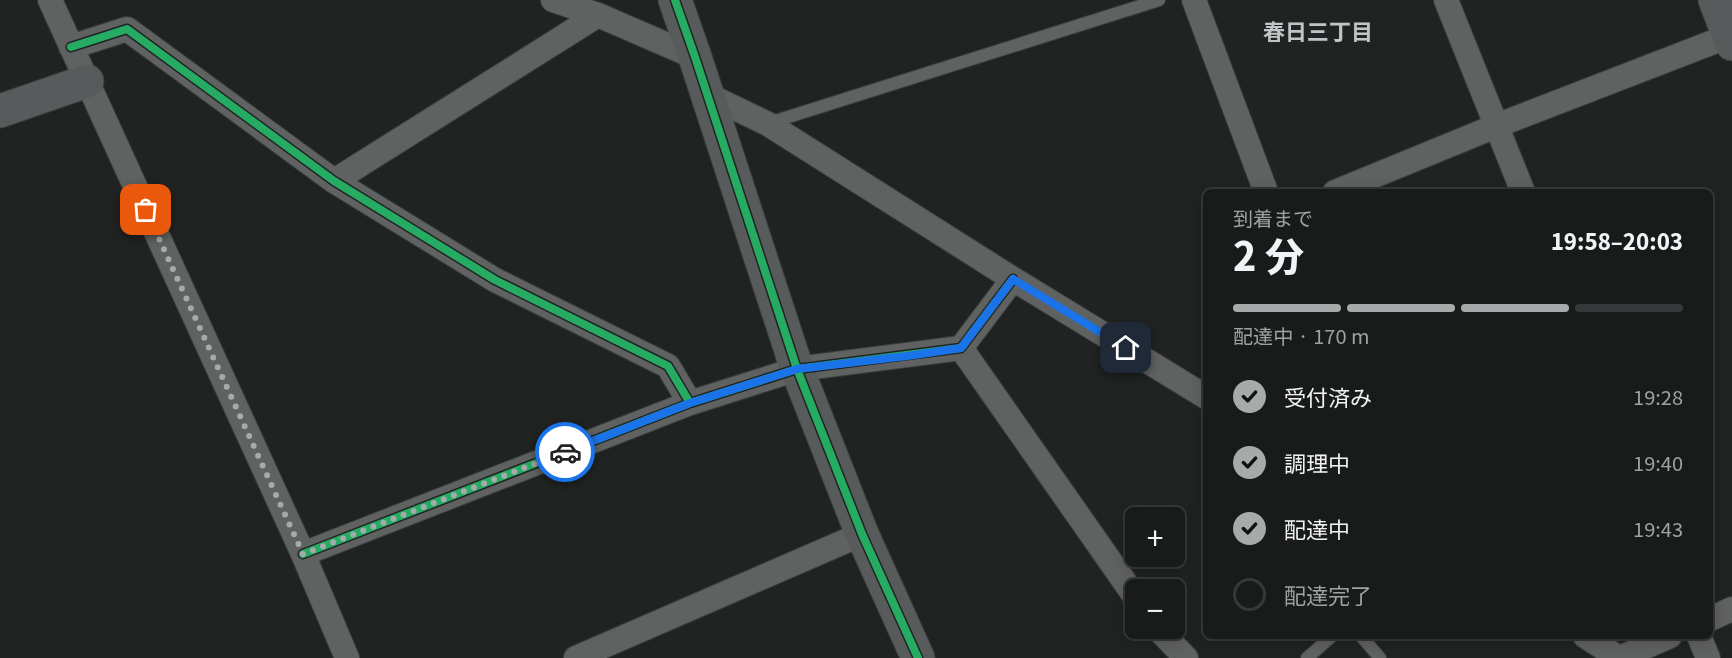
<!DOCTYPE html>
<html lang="ja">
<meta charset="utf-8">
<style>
:root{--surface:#191a1a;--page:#222323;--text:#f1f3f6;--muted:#9fa1a2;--line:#373839;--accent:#a7aaaa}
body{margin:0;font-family:Georgia,"Noto Sans JP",serif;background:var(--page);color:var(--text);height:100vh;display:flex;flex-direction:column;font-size:22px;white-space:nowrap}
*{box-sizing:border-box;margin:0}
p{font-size:20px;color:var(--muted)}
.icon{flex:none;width:33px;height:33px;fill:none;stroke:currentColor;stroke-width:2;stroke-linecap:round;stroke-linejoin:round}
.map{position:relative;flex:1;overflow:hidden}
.sheet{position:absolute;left:1203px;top:189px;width:510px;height:450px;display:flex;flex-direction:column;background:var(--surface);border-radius:9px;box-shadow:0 3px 15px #0003,0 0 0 2px var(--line)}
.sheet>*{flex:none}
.buttons{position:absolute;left:1125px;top:507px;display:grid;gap:12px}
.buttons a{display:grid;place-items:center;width:60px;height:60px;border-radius:9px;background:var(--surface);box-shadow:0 3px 15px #0003,0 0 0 2px var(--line);font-size:30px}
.pin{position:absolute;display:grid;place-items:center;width:51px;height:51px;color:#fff;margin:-26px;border-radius:12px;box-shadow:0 3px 9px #0006}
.courier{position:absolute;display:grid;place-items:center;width:60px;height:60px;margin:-30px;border:4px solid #1a73e8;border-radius:50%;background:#fff;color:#222;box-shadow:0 2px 8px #0007}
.headline em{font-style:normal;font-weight:800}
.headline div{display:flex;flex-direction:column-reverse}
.headline{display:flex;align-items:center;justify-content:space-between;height:102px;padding:0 30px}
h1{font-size:39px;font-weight:800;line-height:45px}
.bar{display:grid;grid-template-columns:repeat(4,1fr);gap:9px 6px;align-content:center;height:72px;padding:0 30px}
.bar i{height:8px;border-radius:4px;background:var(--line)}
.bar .current{background:var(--accent)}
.bar p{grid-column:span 4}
ol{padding:0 30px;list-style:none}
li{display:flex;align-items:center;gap:18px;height:66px}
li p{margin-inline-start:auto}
li .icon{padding:6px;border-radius:50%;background:var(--accent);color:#111;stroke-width:4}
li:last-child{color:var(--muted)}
li i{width:33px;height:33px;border:3px solid var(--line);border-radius:50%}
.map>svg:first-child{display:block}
</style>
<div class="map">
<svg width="1732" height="658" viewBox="0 0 1732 658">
<rect width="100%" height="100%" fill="#212323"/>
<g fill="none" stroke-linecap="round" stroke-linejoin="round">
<defs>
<path id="lane" d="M769 123 1159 0
M1361 636 1380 658
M1307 658 1332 636"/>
<path id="street" d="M50 0 303 554 347 658
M553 0 598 15 695 57
M1194 0 1266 192
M1446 0 1523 192
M71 47 127 29 334 181 495 280 668 366 690 403
M708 95 768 124 1013 279 1206 397
M334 181 598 15
M1335 192 1496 126 1729 36
M961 348 1136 598
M303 554 690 403 797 369 961 348 1013 279
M1710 619 1732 609
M1157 628 1186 658
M1585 636 1619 658
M1699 636 1708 658
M576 658 862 534
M1620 658 1670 636"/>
<path id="secondary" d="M675 0 695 57 797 369 862 534 918 658
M1715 0 1732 44
M0 111 87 81"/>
</defs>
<use href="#lane" stroke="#3b3e3e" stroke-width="14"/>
<use href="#street" stroke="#3b3e3e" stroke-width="26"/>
<use href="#secondary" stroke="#3b3e3e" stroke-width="35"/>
<use href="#lane" stroke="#606161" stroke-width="12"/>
<use href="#street" stroke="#606161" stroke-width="24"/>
<use href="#secondary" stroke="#575b5c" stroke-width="33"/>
<defs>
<path id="cycleway" d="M675 0 695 57 797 369 862 534 918 658
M71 47 127 29 334 181 495 280 668 366 690 403
M303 554 690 403 797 369 961 348 1013 279"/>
</defs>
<use href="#cycleway" stroke="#202424" stroke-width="11"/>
<use href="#cycleway" stroke="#26ab63" stroke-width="8"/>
</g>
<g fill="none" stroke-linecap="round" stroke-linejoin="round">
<path stroke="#a7aaaa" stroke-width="6" stroke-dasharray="0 10.8" d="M146 210 303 554 565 452"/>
<path stroke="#1a73e8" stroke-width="8" d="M565 452 690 403 797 369 907 356 961 348 1013 279 1126 348"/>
</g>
<g text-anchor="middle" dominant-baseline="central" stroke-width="4.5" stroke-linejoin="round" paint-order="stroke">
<g font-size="22" font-weight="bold" fill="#c0c6c5" stroke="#202424">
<text x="1318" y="30">春日三丁目</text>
</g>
</g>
</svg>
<div class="buttons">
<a>+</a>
<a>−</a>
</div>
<div class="pin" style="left:146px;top:210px;background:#ea580c"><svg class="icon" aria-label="bag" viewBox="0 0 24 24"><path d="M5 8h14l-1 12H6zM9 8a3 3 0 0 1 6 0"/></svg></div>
<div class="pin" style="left:1126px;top:348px;background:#1f2937"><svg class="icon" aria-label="home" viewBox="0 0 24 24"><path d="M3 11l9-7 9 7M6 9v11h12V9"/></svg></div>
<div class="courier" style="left:565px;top:452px"><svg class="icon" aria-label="car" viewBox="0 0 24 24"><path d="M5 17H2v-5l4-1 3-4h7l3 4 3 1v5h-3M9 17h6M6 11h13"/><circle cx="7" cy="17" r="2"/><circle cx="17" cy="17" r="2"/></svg></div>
<section class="sheet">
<div class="headline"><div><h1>2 分</h1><p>到着まで</p></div><em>19:58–20:03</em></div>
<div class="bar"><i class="current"></i><i class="current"></i><i class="current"></i><i></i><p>配達中 · 170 m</p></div>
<ol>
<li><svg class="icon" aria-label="check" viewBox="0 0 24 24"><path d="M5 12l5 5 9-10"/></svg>受付済み<p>19:28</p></li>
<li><svg class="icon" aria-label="check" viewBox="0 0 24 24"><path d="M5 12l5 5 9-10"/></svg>調理中<p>19:40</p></li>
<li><svg class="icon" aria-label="check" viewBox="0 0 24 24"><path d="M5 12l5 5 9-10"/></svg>配達中<p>19:43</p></li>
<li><i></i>配達完了</li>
</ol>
</section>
</div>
